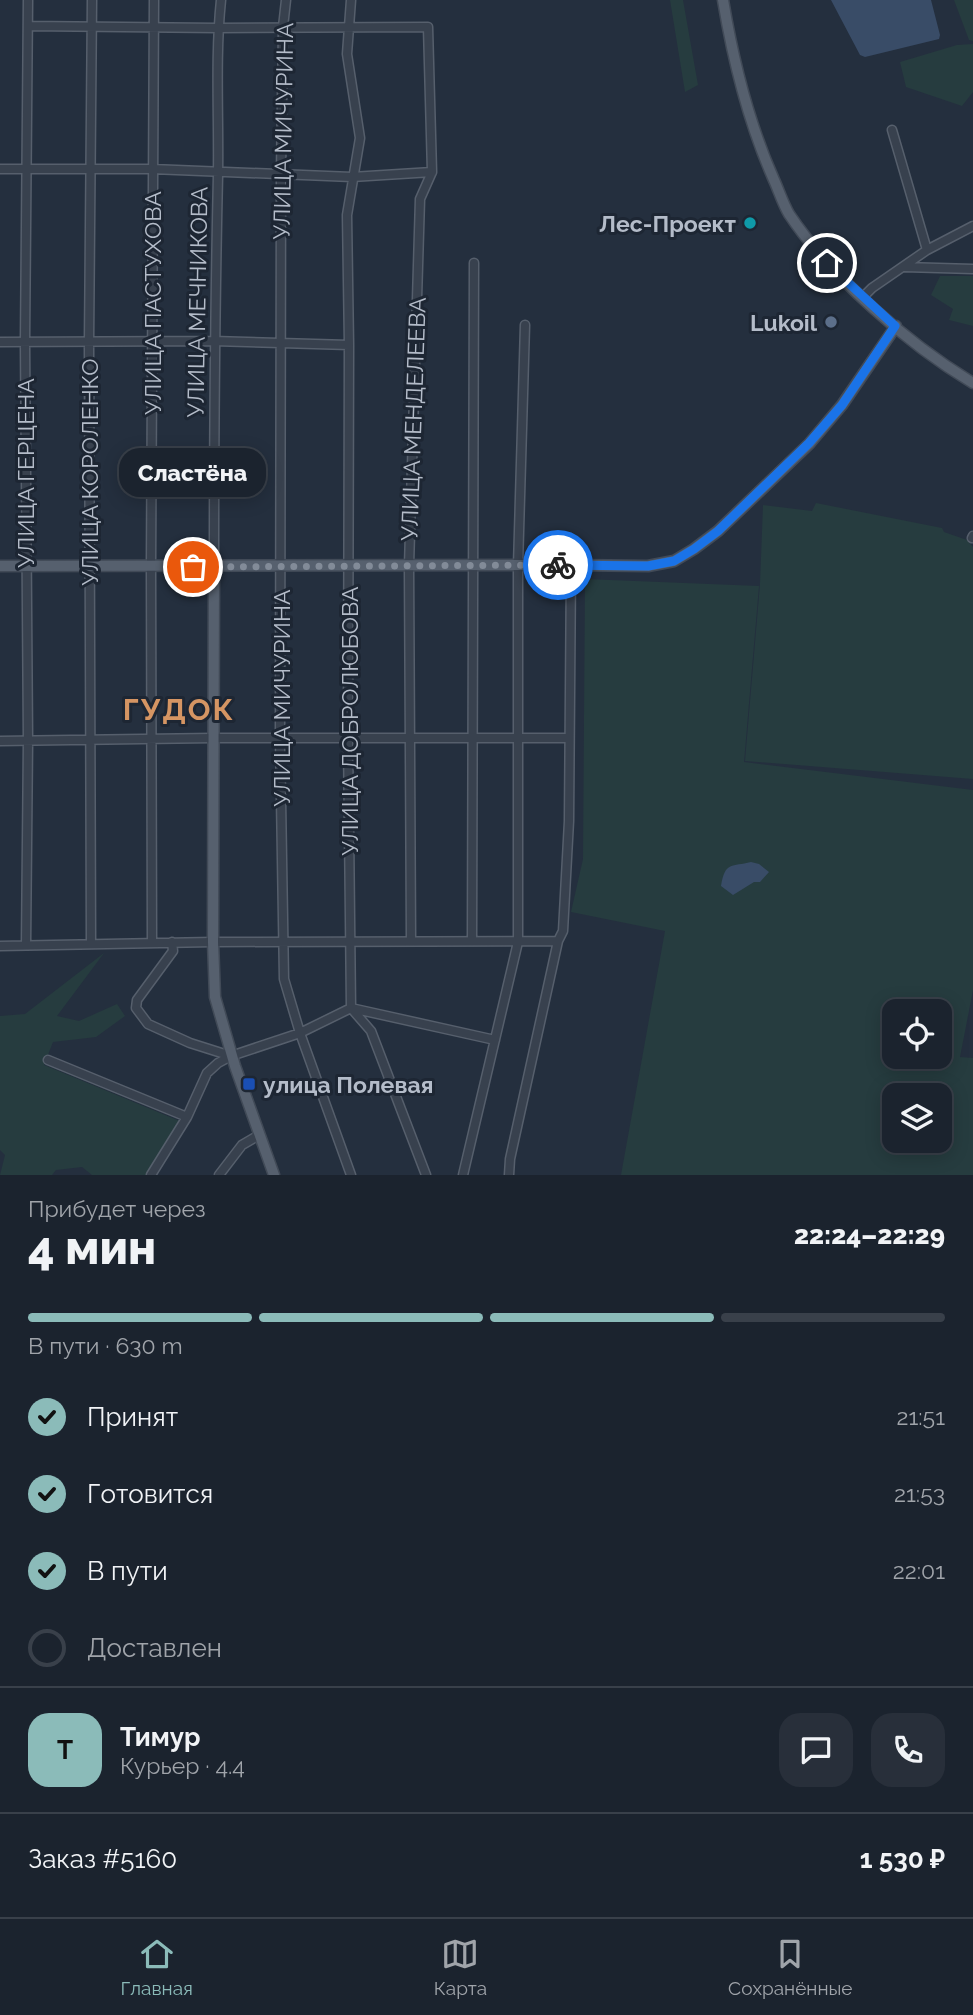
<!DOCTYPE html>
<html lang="ru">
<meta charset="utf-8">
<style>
:root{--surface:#1b232e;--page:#282f3a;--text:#f1f3f6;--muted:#a0a4aa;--line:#39404a;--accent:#8bbbb9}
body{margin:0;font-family:Raleway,sans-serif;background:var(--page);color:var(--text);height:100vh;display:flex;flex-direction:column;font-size:26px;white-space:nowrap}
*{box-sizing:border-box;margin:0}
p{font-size:23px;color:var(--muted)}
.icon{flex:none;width:38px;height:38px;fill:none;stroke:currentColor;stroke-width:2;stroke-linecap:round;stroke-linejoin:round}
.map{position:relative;height:1175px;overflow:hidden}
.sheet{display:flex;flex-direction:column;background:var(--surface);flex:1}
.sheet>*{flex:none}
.controls{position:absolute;left:882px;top:999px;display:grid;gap:14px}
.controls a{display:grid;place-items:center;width:70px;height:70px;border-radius:14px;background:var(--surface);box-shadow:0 4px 18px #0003,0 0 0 2px var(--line);font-size:35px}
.pin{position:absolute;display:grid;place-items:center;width:60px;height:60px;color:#fff;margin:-30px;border:4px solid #fff;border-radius:50%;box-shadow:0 2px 7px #0007}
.courier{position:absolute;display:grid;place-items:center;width:70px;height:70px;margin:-35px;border:5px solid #1a73e8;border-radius:50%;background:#fff;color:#222;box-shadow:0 2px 9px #0007}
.bubble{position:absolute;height:49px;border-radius:21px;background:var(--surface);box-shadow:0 4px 18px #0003,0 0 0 2px var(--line);font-size:23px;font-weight:800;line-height:49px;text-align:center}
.head em{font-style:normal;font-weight:800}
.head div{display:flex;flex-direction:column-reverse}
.head{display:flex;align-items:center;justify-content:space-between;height:119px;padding:0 28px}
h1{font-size:46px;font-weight:800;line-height:52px}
.bar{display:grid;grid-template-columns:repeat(4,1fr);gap:10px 7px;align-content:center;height:84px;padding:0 28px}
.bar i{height:9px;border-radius:5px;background:var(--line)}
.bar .current{background:var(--accent)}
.bar p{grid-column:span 4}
.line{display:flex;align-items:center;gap:18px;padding:0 28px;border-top:2px solid var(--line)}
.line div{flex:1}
.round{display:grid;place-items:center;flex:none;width:74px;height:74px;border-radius:21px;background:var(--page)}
ol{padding:0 28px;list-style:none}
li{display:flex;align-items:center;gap:21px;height:77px}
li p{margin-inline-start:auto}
li .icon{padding:7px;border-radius:50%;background:var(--accent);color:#111;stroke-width:4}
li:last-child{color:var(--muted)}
li i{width:38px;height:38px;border:4px solid var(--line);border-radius:50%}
.dock{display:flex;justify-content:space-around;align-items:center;height:98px;border-top:2px solid var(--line);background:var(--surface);font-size:19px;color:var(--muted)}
.dock a{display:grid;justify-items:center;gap:4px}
.dock .current{color:var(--accent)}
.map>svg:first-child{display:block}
</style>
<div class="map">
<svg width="973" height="1175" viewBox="0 0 973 1175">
<rect width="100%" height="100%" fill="#242f3e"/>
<path fill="#263c3f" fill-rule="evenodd" d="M670 0H683L698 85 685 92Z
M954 0H973V41L969 40Z
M973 44V92L962 106 906 87 900 62 957 45Z
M940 276H973V326L949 320 953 309 931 295Z
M816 503 942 528 944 532 967 540 973 547V779L745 761 760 584 763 505 812 511Z
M585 579 759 586 744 762 973 790V990L960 1057 973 1058V1175H621L665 931 571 912 583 859ZM894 1012H940V1057H894ZM894 1096H940V1141H894Z
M104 953 57 1016 79 1021 117 1004 125 1016 96 1037 53 1042 44 1065 182 1122 146 1175H92L82 1167 56 1170 52 1175H0L5 1155 0 1150V1016L25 1014Z"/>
<path fill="#394c67" d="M831 0H931L940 35 939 39 865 57 860 55Z
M751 862 759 864 769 872 760 882H754L733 895 721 886C725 861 732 867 751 862Z"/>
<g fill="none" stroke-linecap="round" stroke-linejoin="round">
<defs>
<path id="minor" d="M286 0 283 27 281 173 280 738 284 979 300 1033 351 1175
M351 0 347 54 360 138 347 215 349 345 348 738 351 1008 371 1031 426 1175
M28 26 218 28 428 27 432 172 420 199 409 566 411 940
M892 130 927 250
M0 169H152L352 177 432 172
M904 267 973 269
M863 297 872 288 927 250 973 226
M0 342 213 341 349 345
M972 538 973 536
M214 567C214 436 215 306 218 175 219 117 215 58 221 0
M0 741 213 738H569
M472 941 474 263
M172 942 173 951 137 1000 136 1008 148 1024 190 1043 231 1056
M152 943 151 567 154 0
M91 944 89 343 92 0
M26 945 28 741 25 342 28 0
M0 946 213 942 558 941
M48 1060 187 1117
M151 1175 187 1117 207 1073 218 1063 231 1056 300 1033 351 1008 495 1040
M219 1175 242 1145 259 1135
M463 1175 518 942V566L525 325
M509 1175 510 1159 558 941 563 931 569 821 571 565"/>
<path id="major" d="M723 0C733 60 749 124 774 180 779 191 783 204 789 214 831 277 908 344 973 383
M0 566 571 565 648 566 674 561 694 549 718 531 809 444 842 405 896 326
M214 567 213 942 215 997 235 1066 274 1175"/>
</defs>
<use href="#minor" stroke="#565f6c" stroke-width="11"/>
<use href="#major" stroke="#414a57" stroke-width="13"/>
<use href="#minor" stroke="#38414e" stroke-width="8"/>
<use href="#major" stroke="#56606e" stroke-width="10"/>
</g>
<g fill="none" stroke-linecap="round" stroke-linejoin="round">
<path stroke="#828b98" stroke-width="7" stroke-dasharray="0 12.6" d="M193 567 558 565"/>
<path stroke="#1a73e8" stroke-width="9" d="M558 565 648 566 674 561 694 549 718 531 809 443 842 405 895 326 827 263"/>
</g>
<circle fill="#0f9aa8" stroke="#1d2633" stroke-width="2.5" cx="750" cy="223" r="7"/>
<circle fill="#5c6f8a" stroke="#1d2633" stroke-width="2.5" cx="831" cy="322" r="7"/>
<rect fill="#1a4fb4" stroke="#1d2633" stroke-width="2.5" x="242" y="1077" width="14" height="14" rx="3.5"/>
<g text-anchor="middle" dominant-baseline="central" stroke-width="6" stroke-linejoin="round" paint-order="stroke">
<g font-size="23" fill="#b4bcc9" stroke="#1d2633">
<text transform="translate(283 131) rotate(-89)">УЛИЦА МИЧУРИНА</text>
<text transform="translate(197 302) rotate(-89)">УЛИЦА МЕЧНИКОВА</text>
<text transform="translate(152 303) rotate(-90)">УЛИЦА ПАСТУХОВА</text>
<text transform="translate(413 419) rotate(-88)">УЛИЦА МЕНДЕЛЕЕВА</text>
<text transform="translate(89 472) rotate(-90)">УЛИЦА КОРОЛЕНКО</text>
<text transform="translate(25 473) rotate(-90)">УЛИЦА ГЕРЦЕНА</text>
<text transform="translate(281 698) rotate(-90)">УЛИЦА МИЧУРИНА</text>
<text transform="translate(349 721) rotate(-90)">УЛИЦА ДОБРОЛЮБОВА</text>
</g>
<g font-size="23" font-weight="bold" fill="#b4bcc9" stroke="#1d2633" text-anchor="end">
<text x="736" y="223">Лес-Проект</text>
<text x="817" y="322">Lukoil</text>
<text x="263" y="1084" text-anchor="start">улица Полевая</text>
</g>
<g font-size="30" font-weight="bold" letter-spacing="2" fill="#d59563" stroke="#1d2633">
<text x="179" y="709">ГУДОК</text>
</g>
</g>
</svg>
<div class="controls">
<a><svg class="icon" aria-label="locate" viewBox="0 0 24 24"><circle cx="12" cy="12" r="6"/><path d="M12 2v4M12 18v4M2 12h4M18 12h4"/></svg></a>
<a><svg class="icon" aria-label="layers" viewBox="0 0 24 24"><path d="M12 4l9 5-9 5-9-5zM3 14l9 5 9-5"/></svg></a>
</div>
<div class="pin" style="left:193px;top:567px;background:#ea580c"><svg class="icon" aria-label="bag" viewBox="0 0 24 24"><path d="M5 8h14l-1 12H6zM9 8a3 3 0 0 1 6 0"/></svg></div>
<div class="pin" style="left:827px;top:263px;background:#1f2937"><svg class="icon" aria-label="home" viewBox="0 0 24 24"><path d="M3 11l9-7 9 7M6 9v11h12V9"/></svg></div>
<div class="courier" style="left:558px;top:565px"><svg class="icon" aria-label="bike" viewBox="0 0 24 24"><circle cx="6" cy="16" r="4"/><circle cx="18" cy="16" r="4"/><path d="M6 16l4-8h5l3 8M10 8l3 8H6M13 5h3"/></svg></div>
<div class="bubble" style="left:119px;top:448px;width:147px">Сластёна</div>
</div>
<section class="sheet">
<div class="head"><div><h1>4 мин</h1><p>Прибудет через</p></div><em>22:24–22:29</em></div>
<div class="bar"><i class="current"></i><i class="current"></i><i class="current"></i><i></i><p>В пути · 630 m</p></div>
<ol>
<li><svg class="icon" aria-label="check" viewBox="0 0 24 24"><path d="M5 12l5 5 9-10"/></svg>Принят<p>21:51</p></li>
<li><svg class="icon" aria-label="check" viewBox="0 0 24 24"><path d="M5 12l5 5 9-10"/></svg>Готовится<p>21:53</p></li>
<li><svg class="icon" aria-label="check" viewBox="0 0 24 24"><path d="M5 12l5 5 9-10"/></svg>В пути<p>22:01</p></li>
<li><i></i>Доставлен</li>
</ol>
<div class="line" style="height:126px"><b class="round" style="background:var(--accent);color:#111">Т</b><div><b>Тимур</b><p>Курьер · 4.4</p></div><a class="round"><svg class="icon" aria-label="chat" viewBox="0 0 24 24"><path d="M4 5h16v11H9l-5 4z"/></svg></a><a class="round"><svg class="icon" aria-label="phone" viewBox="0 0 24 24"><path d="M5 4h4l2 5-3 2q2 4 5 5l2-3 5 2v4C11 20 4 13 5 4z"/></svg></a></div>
<div class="line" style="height:91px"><div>Заказ #5160</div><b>1 530 ₽</b></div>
</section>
<nav class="dock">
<a class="current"><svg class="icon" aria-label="home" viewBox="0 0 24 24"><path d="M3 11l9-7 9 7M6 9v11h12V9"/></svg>Главная</a>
<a><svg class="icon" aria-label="map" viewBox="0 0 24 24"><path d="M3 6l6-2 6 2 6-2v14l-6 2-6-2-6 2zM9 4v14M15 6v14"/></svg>Карта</a>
<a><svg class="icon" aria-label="saved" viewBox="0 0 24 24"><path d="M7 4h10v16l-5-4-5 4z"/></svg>Сохранённые</a>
</nav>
